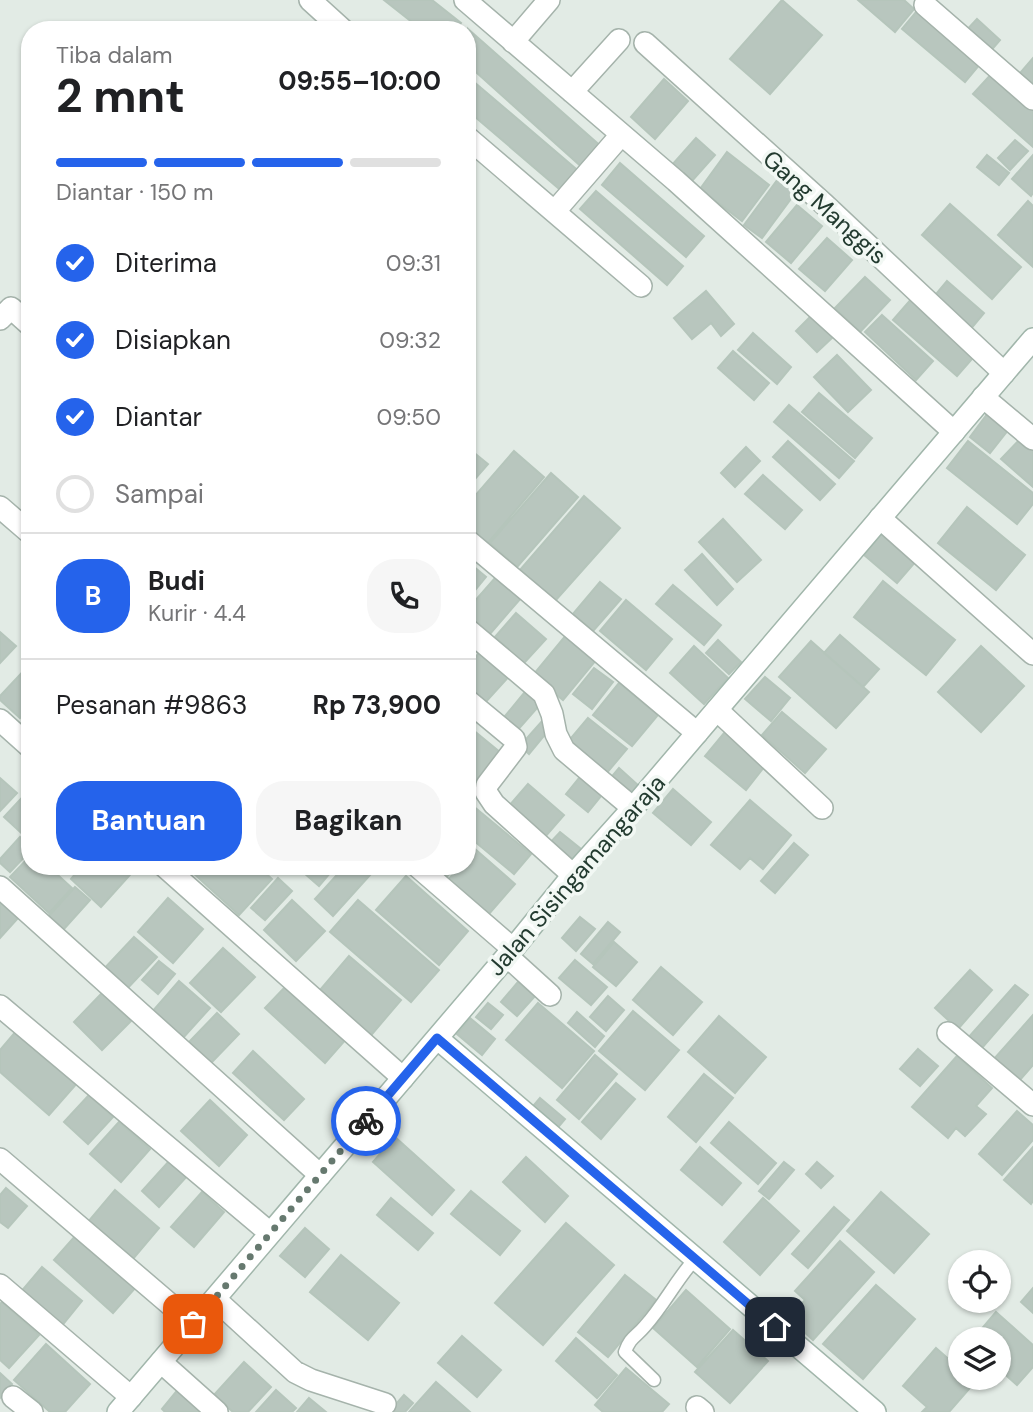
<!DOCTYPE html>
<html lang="id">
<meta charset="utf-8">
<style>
:root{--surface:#fff;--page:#f6f6f6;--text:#202124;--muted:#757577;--line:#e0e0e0;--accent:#2563eb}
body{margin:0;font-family:"DM Sans",sans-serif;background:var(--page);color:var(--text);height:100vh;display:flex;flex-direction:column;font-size:26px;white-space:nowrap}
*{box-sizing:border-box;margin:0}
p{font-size:23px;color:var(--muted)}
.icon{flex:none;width:38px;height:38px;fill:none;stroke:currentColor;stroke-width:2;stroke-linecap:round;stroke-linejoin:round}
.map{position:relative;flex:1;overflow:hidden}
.drawer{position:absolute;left:21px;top:21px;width:455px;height:854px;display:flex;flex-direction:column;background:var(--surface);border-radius:28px;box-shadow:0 2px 5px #0004}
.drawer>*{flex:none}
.tools{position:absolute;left:948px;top:1250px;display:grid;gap:14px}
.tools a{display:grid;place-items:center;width:63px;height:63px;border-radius:50%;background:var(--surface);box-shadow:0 2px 5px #0004;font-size:35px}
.pin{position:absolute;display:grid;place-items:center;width:60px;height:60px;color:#fff;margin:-30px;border-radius:14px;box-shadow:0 4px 10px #0006}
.courier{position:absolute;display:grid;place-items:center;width:70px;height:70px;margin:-35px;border:5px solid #2563eb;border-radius:50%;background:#fff;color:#222;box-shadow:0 2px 9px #0007}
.overview em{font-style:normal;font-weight:700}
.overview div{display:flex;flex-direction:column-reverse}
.overview{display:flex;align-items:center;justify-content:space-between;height:119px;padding:0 35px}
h1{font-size:46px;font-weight:700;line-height:52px}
.bar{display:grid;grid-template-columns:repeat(4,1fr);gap:10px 7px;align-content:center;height:84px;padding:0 35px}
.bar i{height:9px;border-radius:5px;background:var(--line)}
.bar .selected{background:var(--accent)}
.bar p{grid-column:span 4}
.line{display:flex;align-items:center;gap:18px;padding:0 35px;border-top:2px solid var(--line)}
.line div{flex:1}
.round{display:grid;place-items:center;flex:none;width:74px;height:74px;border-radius:28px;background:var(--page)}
ol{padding:0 35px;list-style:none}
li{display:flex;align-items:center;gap:21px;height:77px}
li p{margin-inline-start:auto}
li .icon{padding:7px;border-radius:50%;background:var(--accent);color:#fff;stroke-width:4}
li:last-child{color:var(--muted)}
li i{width:38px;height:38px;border:4px solid var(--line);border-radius:50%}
.button{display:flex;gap:14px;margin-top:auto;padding:14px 35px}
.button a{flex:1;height:80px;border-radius:28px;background:var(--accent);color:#fff;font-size:28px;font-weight:700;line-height:80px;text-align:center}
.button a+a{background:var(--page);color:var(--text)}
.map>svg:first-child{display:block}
</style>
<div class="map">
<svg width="1033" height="1412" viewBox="0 0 1033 1412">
<rect width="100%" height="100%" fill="#e2ebe5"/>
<path fill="#b8c6be" stroke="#b5c5bb" stroke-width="2" d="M384 0H432L461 23 456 30H422Z
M782 0 822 35 770 94 730 59Z
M858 0H904L914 9 895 32Z
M922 5 985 58 965 82 902 29Z
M977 19 1000 40 988 54 964 33Z
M468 29 603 148 584 169 467 64Z
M1033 58V97L1014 80Z
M996 69 1033 102V147L973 94Z
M467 76 581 173 564 193 467 110Z
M664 79 688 101 655 139 631 117Z
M696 138 715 155 691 182 672 165Z
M1015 140 1028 151 1010 170 998 158Z
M727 152 769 185 742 221 700 189Z
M987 155 1009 173 999 185 977 167Z
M1033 155V193L1031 196 1012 179Z
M620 163 704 236 686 257 602 185Z
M778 179 796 192 762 238 744 225Z
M596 191 683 266 667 285 580 209Z
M1028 201 1033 206V267L998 235Z
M950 204 1021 267 992 299 922 235Z
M797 205 822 226 791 263 766 242Z
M827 238 852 260 825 291 799 269Z
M865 277 890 300 860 332 835 308Z
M947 281 984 313 969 331 932 299Z
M706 291 734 324 721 336 711 323 692 339 674 318Z
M914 296 978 352 957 376 893 320Z
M882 315 933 361 916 380 865 332Z
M811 316 833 337 817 352 796 331Z
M753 333 791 367 777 384 738 350Z
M733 351 769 383 754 400 718 368Z
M837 355 871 390 848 412 814 377Z
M819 393 872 438 855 458 802 412Z
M789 405 854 461 839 478 774 422Z
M988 413 1009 429 990 453 970 437Z
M1022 437 1033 447V487L1001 459Z
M788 441 835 484 820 500 773 457Z
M968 441 1033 493V504L1017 524 947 468Z
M467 447 488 464 467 488Z
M746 447 760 461 735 487 721 473Z
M514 451 544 477 487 544 467 527V505Z
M551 473 578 497 517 567 490 543Z
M763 475 802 510 785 529 745 494Z
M584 496 620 528 555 601 520 570Z
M967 507 1025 555 996 590 938 543Z
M723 519 761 560 737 582 699 542Z
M883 532 916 561 897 583 864 555Z
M702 554 733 589 717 605 685 570Z
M467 561 486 577 467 600Z
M496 577 521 598 489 635 467 617V610Z
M883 581 955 640 926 675 854 617Z
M600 582 621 599 593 631 573 614Z
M673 585 721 625 704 645 656 604Z
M626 600 672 639 646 670 600 631Z
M516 613 546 639 524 663 495 637Z
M0 632 16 646 0 663Z
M567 634 597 659 563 700 533 675Z
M840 635 879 669 863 687 824 653Z
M718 640 741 662 729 674 706 653Z
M811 641 869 692 836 728 779 677Z
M694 646 728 678 704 704 670 673Z
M981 646 1024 686 981 732 938 692Z
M484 648 512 673 482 706 467 693V666Z
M30 664V708L20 718 0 700V696Z
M594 668 613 682 592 709 573 694Z
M765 677 790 698 771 721 745 699Z
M619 683 658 715 632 746 593 715Z
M529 687 544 700 515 733 501 721Z
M782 712 826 749 805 773 762 735Z
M588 718 627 749 605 775 567 743Z
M544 719 552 726 529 754 520 746Z
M467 725 507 758 477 794 467 786Z
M725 732 765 766 746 790 705 756Z
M619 768 639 786 629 797 609 780Z
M584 772 606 790 588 812 566 794Z
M0 778 17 793 0 811Z
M528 784 564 815 544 838 508 807Z
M30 789V841L4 817Z
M673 789 711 822 691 845 653 813Z
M750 800 791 835 763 869 750 858 740 869 711 845Z
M467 801 531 854 514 874 467 835Z
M560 832 581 849 570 863 548 845Z
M20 837 30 846V851L10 872 0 863V859Z
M794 843 808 855 775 893 761 881Z
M475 849 515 884 488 915 448 880 460 866H467V858Z
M30 856V866H48L72 888 49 913 10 877Z
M82 866H136L137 867 101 907 71 879Z
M196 866H258L272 879 239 915 191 871Z
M296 866H336L319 886Z
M345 866H361L370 875 333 916 315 899Z
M433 866H456L446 878Z
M406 876 468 931 439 965 376 910Z
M278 878 292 891 265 920 251 908Z
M75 887 90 900 63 930 48 917Z
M168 898 203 929 173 963 138 932Z
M292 900 325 931 296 961 264 930Z
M358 900 439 970 411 1002 330 932Z
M0 902 18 918 0 938Z
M580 917 595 929 576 951 562 938Z
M608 922 620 932 593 964 581 954Z
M134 937 157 957 123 993 101 972Z
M614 942 637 962 616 986 593 967Z
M223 948 255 977 221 1012 190 983Z
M349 956 401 1000 367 1040 315 996Z
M575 960 607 987 591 1005 559 978Z
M159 961 175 974 158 994 142 980Z
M661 967 702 1002 673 1035 633 1000Z
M970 970 992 990 958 1029 935 1008Z
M179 981 210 1008 182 1039 152 1012Z
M518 982 535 996 517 1016 501 1002Z
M288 984 347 1038 325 1063 265 1008Z
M1015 985 1028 995 981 1049 968 1038Z
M102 993 131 1021 102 1050 74 1022Z
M608 996 624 1010 606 1031 590 1017Z
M488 1003 503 1015 491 1029 476 1017Z
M538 1003 594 1051 562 1088 506 1040Z
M633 1011 679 1050 645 1090 599 1051Z
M577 1012 604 1036 595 1047 568 1023Z
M217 1013 239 1034 211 1063 189 1042Z
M1033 1015V1065L1019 1081 994 1059Z
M719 1016 766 1057 735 1093 688 1052Z
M470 1018 495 1039 482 1055 457 1034Z
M18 1029 78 1082 49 1115 0 1072V1050Z
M918 1049 938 1066 920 1086 900 1069Z
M253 1051 304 1099 284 1120 233 1073Z
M595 1055 617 1074 579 1119 557 1100Z
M957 1056 992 1088 976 1106 986 1114 965 1136 956 1128 948 1138 912 1107Z
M704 1074 733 1098 696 1142 668 1117Z
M616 1083 635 1099 601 1139 582 1122Z
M89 1095 113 1117 88 1144 64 1122Z
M540 1098 565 1119 554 1132 529 1111Z
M210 1100 247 1135 219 1166 181 1131Z
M1017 1111 1033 1125V1140L1002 1175 979 1154Z
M119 1122 150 1149 121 1182 90 1154Z
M729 1122 776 1163 758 1184 711 1143Z
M395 1137 454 1190 432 1215 373 1162Z
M700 1147 741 1183 722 1205 681 1170Z
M1033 1147V1201L1031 1204 1004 1180Z
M526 1157 568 1196 545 1222 503 1182Z
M171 1159 188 1175 159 1207 142 1191Z
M784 1162 794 1170 769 1199 759 1191Z
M817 1162 833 1176 821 1188 806 1174Z
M6 1188 27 1206 8 1228 0 1222V1195Z
M115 1190 159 1228 132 1260 87 1223Z
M471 1191 520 1231 500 1255 451 1214Z
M202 1192 224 1212 194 1247 171 1227Z
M881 1192 929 1234 894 1273 847 1231Z
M391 1198 433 1233 418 1250 377 1215Z
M763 1198 799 1231 760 1275 724 1242Z
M834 1207 849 1220 808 1268 792 1254Z
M566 1223 614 1265 543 1345 495 1303Z
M305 1228 329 1249 305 1277 280 1256Z
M77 1234 136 1287 113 1313 54 1260Z
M840 1241 874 1272 813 1340 789 1318 805 1300 795 1291Z
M341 1255 399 1303 368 1340 310 1292Z
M42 1267 82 1301 60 1328 20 1293Z
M625 1275 656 1300 608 1357 578 1332Z
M876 1285 915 1319 863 1379 823 1344Z
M1033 1288V1313L1021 1302Z
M686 1290 730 1329 697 1367 653 1328Z
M2 1302 39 1335 9 1368 0 1360V1304Z
M996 1312 1033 1345V1367L1017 1385 999 1369V1339H973Z
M733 1330 768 1361 730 1403 695 1372Z
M462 1336 501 1370 477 1397 438 1363Z
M576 1338 617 1375 597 1398 556 1361Z
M46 1344 90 1384 65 1412H50L14 1380Z
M936 1348 961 1370V1377H969L975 1382 949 1412H922L927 1407 903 1386Z
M244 1362 271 1387 248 1412H233L214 1395Z
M626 1368 669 1404 662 1412H603L595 1405Z
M0 1373 12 1384 0 1398Z
M436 1382 470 1412H409Z
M180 1387 209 1412H165L162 1409Z
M276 1390 296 1408 292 1412H256Z
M404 1395 413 1403 405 1412H389Z
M309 1398 326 1412H297Z"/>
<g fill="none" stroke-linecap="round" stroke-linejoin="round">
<defs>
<path id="lane" d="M654 1380 625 1352C630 1337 636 1337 645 1326 664 1305 676 1280 695 1259"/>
<path id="street" d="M310 0 343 30
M465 0 676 181 954 432
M925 5 1033 99
M513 42 549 0
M645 43 824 204 1004 373
M572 92 619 40
M467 137 641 286
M555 211 621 135
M0 319 11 308 30 325
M983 397 1033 439
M0 507 30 533
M880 518 1033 654
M467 540 697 733
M467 629 544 694 552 714 556 734 564 750 633 808
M467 700 514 739 516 747 487 785 486 792 494 804 573 875
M717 710 822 808
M0 720 30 747
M164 866 403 1078
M417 866 513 949
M0 887 320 1175
M507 956 550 995
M0 1006 270 1233
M948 1033 1033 1105
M0 1159 193 1324
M0 1285 131 1397
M215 1299 295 1372 311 1380 385 1404
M161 1362 217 1412
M13 1397 32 1412
M697 1407 703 1412"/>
<path id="secondary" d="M437 1038 875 1412
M118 1412 513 949 573 875 633 808 1033 339"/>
</defs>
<use href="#lane" stroke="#a5b3ab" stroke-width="15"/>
<use href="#street" stroke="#a5b3ab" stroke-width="24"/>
<use href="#secondary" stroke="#a1b6ab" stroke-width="24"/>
<use href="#lane" stroke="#fff" stroke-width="12"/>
<use href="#street" stroke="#fff" stroke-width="21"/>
<use href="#secondary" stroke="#fff" stroke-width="21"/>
</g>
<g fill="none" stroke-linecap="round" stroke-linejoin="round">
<path stroke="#66796f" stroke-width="7" stroke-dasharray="0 12.6" d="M193 1324 366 1121"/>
<path stroke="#2563eb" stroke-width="9" d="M366 1121 437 1038 775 1327"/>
</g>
<g text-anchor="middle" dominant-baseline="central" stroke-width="7" stroke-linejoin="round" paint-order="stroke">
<g font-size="24" fill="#233b30" stroke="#f2f8f4">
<text transform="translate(825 207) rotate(42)">Gang Manggis</text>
<text transform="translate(576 875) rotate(-49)">Jalan Sisingamangaraja</text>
</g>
</g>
</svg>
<div class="tools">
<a><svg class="icon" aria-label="locate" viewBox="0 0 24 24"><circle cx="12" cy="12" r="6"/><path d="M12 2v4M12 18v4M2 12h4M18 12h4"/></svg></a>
<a><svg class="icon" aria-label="layers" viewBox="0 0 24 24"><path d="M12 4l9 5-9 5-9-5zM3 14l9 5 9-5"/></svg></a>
</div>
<div class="pin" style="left:193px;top:1324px;background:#ea580c"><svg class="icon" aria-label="bag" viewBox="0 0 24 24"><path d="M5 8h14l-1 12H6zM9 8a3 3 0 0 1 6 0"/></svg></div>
<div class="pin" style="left:775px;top:1327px;background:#1f2937"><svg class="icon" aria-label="home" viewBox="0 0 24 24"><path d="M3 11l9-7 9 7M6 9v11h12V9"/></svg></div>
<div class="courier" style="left:366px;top:1121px"><svg class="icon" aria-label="bike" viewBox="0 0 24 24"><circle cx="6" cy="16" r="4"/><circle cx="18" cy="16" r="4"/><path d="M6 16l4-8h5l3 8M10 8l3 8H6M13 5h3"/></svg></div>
<section class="drawer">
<div class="overview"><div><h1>2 mnt</h1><p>Tiba dalam</p></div><em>09:55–10:00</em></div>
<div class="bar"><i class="selected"></i><i class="selected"></i><i class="selected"></i><i></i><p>Diantar · 150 m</p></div>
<ol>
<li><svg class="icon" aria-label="check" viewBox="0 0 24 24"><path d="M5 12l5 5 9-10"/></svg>Diterima<p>09:31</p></li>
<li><svg class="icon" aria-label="check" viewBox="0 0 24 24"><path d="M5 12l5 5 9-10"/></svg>Disiapkan<p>09:32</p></li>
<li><svg class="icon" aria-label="check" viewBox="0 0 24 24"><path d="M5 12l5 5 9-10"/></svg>Diantar<p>09:50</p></li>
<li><i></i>Sampai</li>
</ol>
<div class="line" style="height:126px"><b class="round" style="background:var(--accent);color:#fff">B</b><div><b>Budi</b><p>Kurir · 4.4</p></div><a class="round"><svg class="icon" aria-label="phone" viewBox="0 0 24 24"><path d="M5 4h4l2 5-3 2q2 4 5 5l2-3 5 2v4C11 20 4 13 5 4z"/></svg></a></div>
<div class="line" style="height:91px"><div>Pesanan #9863</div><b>Rp 73,900</b></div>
<div class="button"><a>Bantuan</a><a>Bagikan</a></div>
</section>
</div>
